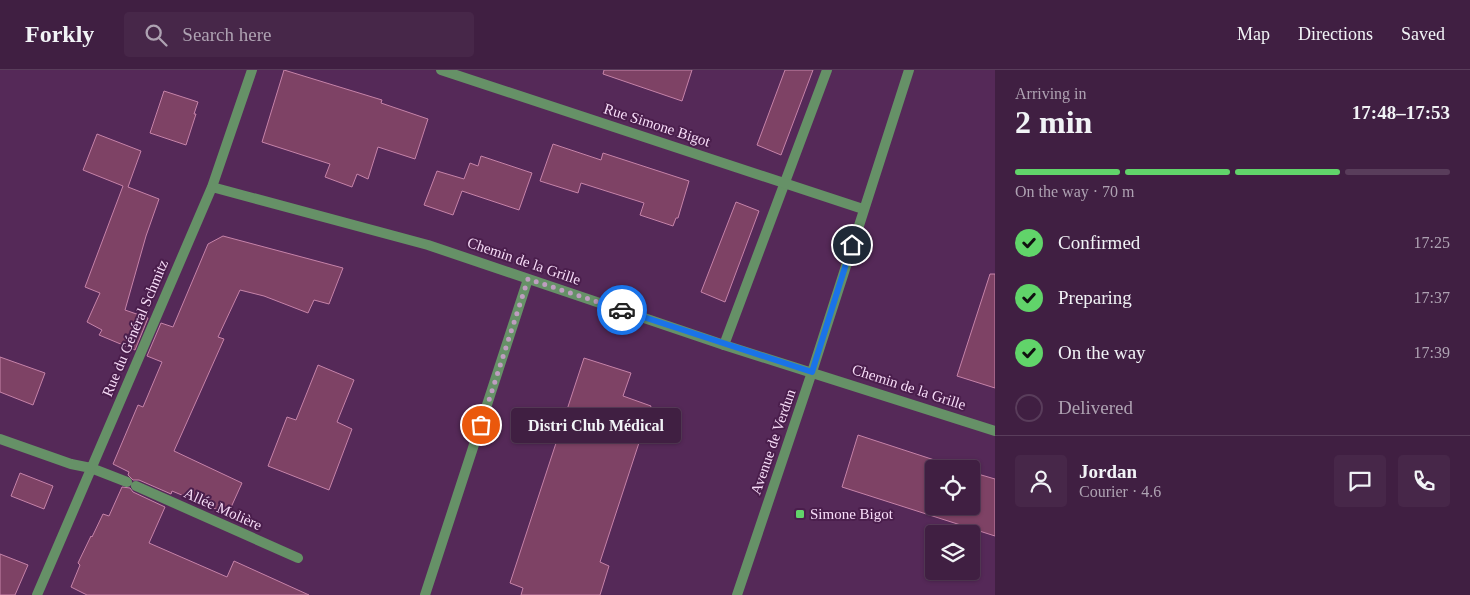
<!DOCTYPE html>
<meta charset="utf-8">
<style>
:root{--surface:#401f42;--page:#472749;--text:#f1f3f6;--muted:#aea2b2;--line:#593d5b;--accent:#61d46a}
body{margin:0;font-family:Georgia,serif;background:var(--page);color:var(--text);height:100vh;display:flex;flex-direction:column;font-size:19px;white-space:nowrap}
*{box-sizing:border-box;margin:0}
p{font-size:16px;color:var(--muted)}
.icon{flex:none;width:28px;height:28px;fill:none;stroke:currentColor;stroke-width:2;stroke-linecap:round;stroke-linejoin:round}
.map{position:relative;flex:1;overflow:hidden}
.drawer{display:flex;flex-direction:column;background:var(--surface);width:475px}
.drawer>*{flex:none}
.fabs{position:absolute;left:925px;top:390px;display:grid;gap:10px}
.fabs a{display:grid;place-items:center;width:55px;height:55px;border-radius:5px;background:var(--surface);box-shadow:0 1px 4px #0004,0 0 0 1px var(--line);font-size:25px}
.pin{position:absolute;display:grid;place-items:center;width:42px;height:42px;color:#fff;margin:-21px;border:2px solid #fff;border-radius:50%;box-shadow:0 1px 5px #0007}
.courier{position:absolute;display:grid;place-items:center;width:50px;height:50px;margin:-25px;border:4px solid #1a73e8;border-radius:50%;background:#fff;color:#222;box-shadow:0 1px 6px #0007}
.bubble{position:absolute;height:35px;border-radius:5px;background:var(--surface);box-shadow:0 1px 4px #0004,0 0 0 1px var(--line);font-size:16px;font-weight:600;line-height:35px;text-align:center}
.summary em{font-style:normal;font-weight:600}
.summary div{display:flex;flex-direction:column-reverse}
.summary{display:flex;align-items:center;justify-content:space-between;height:85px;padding:0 20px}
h1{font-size:32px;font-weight:600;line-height:38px}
.bar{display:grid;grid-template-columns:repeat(4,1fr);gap:8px 5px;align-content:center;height:60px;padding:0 20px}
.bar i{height:6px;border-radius:4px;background:var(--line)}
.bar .current{background:var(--accent)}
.bar p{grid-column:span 4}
.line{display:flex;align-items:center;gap:12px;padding:0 20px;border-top:1px solid var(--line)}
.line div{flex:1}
.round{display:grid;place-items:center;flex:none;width:52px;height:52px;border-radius:5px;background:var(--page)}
ol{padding:0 20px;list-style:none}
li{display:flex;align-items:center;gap:15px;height:55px}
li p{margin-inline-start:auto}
li .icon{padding:5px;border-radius:50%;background:var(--accent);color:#111;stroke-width:4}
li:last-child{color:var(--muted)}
li i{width:28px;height:28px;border:2px solid var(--line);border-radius:50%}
header{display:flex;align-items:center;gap:30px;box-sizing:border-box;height:70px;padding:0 25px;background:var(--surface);border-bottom:1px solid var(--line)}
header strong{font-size:24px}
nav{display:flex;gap:28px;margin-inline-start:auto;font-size:18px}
.search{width:350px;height:45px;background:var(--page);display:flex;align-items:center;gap:12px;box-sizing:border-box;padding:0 18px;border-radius:5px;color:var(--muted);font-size:19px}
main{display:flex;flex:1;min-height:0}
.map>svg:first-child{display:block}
</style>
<header>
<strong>Forkly</strong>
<div class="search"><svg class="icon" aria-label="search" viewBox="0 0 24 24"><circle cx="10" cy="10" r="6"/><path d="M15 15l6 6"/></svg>Search here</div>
<nav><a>Map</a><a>Directions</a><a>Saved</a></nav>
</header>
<main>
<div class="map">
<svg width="995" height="525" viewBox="0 0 995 525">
<rect width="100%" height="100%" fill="#552958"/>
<path fill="#7e4265" stroke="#c683a9" d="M284 0 382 30 381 33 428 49 415 89 378 77 368 109 357 104 352 117 325 107 330 94 262 72Z
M604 0H692L682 31 603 4Z
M785 0H813L781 85 757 75Z
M164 21 198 32 194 44H196L186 75 150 63Z
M97 64 141 81 128 117 159 129 146 166 125 240 148 248 135 280 99 265 102 260 87 252 100 223 85 217 123 116 83 100Z
M553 74 601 90 603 83 689 111 678 148H676L673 156 640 145 644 133 581 113 578 123 540 111Z
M481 86 532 103 519 140 462 121 453 145 424 135 437 101 464 109 470 93 478 96Z
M736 132 759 141 725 232 701 222Z
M223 166 343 198 329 234 314 230 308 243 264 226 240 220 218 267 224 269 174 381 242 413 228 444 172 421 171 424 139 410H133L128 405 129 402 113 394 138 335 143 337 162 292 147 286 161 253 173 257 208 174Z
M990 204H995V318L957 306Z
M0 287 45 303 33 335 0 322Z
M584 288 631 303 623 326 651 336 600 492 609 496 600 525H521L523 518 510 513Z
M318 295 354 310 337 352 352 359 329 420 268 396 287 347 296 350Z
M858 365 962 399H934V436H971V402L995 409V466L842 417Z
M20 403 53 416 44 439 11 426Z
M122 417 130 418 133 422 165 437 149 473 227 507 234 491 309 525H87L71 517 80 495 78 493 91 466 92 467 103 444 109 446Z
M0 484 28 495 15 525H0Z"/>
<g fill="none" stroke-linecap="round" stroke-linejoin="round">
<path stroke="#669167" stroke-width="10" d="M724 275 827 0"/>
<path stroke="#669167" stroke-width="10" d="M441 0 863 139
M212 117 428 175 724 275 995 361
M0 369 71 394 91 398 127 412
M136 416 298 488
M37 525 212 117 252 0
M425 525 528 209"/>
<path stroke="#669167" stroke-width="10" d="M737 525 812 302 909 0"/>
</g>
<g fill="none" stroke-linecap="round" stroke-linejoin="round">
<path stroke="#be9dc0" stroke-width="5" stroke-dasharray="0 9" d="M481 355 528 209 622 240"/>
<path stroke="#1a73e8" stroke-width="6" d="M622 240 812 302 852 175"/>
</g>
<rect fill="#61d46a" stroke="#4a1e4c" stroke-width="2" x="795" y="439" width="10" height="10" rx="2.5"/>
<g text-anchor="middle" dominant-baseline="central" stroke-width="4" stroke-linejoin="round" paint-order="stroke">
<g font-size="15" fill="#f7dcf8" stroke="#4a1e4c">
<text transform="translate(657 55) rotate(18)">Rue Simone Bigot</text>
<text transform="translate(524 191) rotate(19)">Chemin de la Grille</text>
<text transform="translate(135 258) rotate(-67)">Rue du Général Schmitz</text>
<text transform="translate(909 317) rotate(18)">Chemin de la Grille</text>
<text transform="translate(773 372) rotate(-71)">Avenue de Verdun</text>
<text transform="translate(223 439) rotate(24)">Allée Molière</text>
</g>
<g font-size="15" fill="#f7dcf8" stroke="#4a1e4c" text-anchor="start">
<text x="810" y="444">Simone Bigot</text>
</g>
</g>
</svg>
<div class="fabs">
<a><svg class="icon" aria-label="locate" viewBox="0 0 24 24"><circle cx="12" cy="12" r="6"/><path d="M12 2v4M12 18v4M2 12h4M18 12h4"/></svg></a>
<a><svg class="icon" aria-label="layers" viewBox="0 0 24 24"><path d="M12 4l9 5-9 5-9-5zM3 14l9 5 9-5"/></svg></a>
</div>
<div class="pin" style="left:481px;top:355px;background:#ea580c"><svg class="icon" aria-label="bag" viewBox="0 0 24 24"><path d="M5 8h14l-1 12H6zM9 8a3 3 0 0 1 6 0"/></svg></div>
<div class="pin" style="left:852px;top:175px;background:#1f2937"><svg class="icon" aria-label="home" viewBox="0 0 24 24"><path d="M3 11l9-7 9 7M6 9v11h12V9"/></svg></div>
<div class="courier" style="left:622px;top:240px"><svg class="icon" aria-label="car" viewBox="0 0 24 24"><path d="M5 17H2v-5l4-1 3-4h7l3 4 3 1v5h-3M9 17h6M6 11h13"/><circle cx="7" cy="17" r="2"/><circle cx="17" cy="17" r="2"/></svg></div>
<div class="bubble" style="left:511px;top:338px;width:170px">Distri Club Médical</div>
</div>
<section class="drawer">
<div class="summary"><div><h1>2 min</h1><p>Arriving in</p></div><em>17:48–17:53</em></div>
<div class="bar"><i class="current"></i><i class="current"></i><i class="current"></i><i></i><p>On the way · 70 m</p></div>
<ol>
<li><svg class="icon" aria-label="check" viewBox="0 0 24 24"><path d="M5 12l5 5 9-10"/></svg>Confirmed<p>17:25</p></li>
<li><svg class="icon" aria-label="check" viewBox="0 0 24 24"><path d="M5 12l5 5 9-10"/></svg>Preparing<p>17:37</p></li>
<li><svg class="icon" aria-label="check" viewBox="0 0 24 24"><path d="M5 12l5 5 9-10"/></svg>On the way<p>17:39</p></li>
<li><i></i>Delivered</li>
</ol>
<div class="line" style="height:90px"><a class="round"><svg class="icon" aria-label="person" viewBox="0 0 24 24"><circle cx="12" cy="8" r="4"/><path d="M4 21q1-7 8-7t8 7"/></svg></a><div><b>Jordan</b><p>Courier · 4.6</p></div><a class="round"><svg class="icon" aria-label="chat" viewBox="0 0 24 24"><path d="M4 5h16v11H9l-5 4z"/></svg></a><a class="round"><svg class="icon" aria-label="phone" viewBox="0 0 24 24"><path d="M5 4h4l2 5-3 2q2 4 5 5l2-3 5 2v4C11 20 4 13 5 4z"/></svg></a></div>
</section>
</main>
